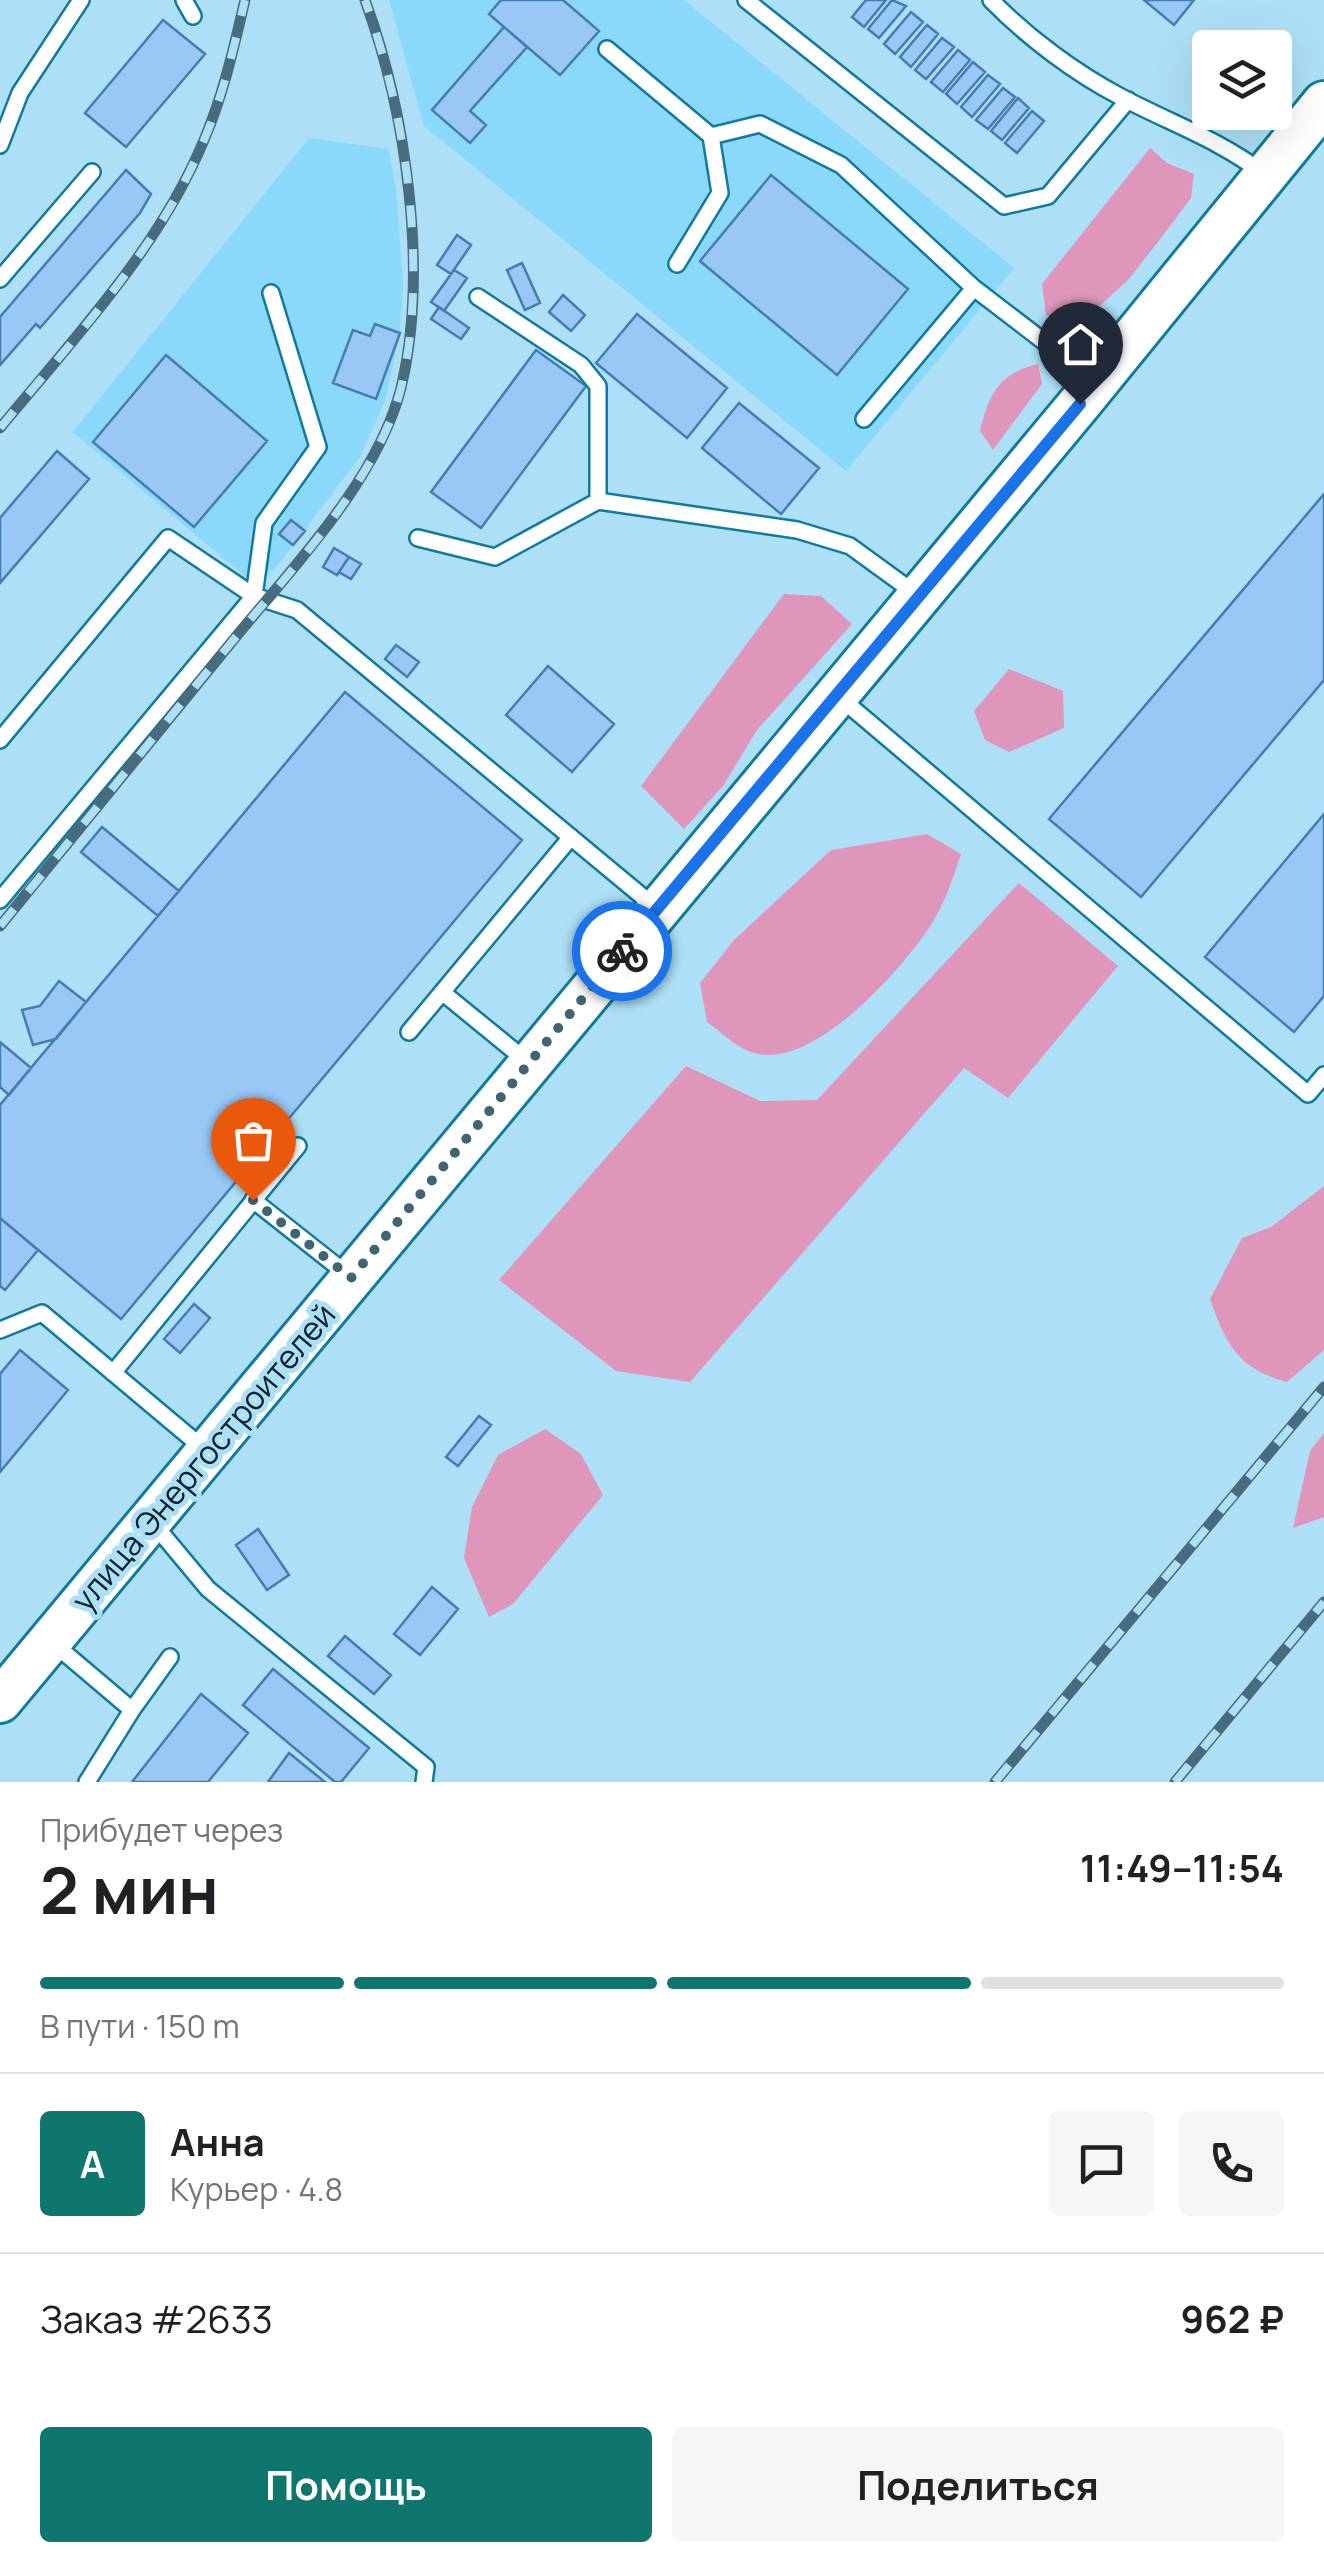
<!DOCTYPE html>
<html lang="ru">
<meta charset="utf-8">
<style>
:root{--surface:#fff;--page:#f6f6f6;--text:#202124;--muted:#757577;--line:#e0e0e0;--accent:#0f766e}
body{margin:0;font-family:Manrope,sans-serif;background:var(--page);color:var(--text);height:100vh;display:flex;flex-direction:column;font-size:38px;white-space:nowrap}
*{box-sizing:border-box;margin:0}
p{font-size:32px;color:var(--muted)}
.icon{flex:none;width:55px;height:55px;fill:none;stroke:currentColor;stroke-width:2;stroke-linecap:round;stroke-linejoin:round}
.map{position:relative;height:1782px;overflow:hidden}
.sheet{display:flex;flex-direction:column;background:var(--surface);flex:1}
.sheet>*{flex:none}
.controls{position:absolute;left:1192px;top:30px;display:grid;gap:20px}
.controls a{display:grid;place-items:center;width:100px;height:100px;border-radius:10px;background:var(--surface);box-shadow:0 10px 40px #0002;font-size:50px}
.pin{position:absolute;display:grid;place-items:center;width:85px;height:85px;color:#fff;margin:-102px -42px;border-radius:50% 50% 50% 0;rotate:-45deg;box-shadow:0 0 10px #0007}
.pin .icon{rotate:45deg}
.courier{position:absolute;display:grid;place-items:center;width:100px;height:100px;margin:-50px;border:8px solid #1a73e8;border-radius:50%;background:#fff;color:#222;box-shadow:0 2px 12px #0007}
.headline em{font-style:normal;font-weight:700}
.headline div{display:flex;flex-direction:column-reverse}
.headline{display:flex;align-items:center;justify-content:space-between;height:170px;padding:0 40px}
h1{font-size:65px;font-weight:700;line-height:75px}
.bar{display:grid;grid-template-columns:repeat(4,1fr);gap:15px 10px;align-content:center;height:120px;padding:0 40px}
.bar i{height:12px;border-radius:8px;background:var(--line)}
.bar .selected{background:var(--accent)}
.bar p{grid-column:span 4}
.line{display:flex;align-items:center;gap:25px;padding:0 40px;border-top:2px solid var(--line)}
.line div{flex:1}
.round{display:grid;place-items:center;flex:none;width:105px;height:105px;border-radius:10px;background:var(--page)}
.cta{display:flex;gap:20px;margin-top:auto;padding:20px 40px}
.cta a{flex:1;height:115px;border-radius:10px;background:var(--accent);color:#fff;font-size:40px;font-weight:700;line-height:115px;text-align:center}
.cta a+a{background:var(--page);color:var(--text)}
.map>svg:first-child{display:block}
</style>
<div class="map">
<svg width="1324" height="1782" viewBox="0 0 1324 1782">
<rect width="100%" height="100%" fill="#ade0f7"/>
<path fill="#8ad8fa" d="M389 0H684L1014 268 846 471 424 126Z
M309 138 389 149 397 196 403 286 400 333 385 401 360 457 275 569 247 578 73 432Z"/>
<path fill="#de97bb" d="M1150 148 1167 163 1194 174 1191 198 1161 238 1129 279 1080 324 1046 315 1042 284Z
M1038 364 1042 384 993 450 980 431C989 394 999 373 1038 364Z
M784 594 821 596 852 624 757 730 723 786 684 829 641 786Z
M1009 669 1063 691 1064 728 1009 752 985 740 974 711Z
M927 834 961 854C953 878 945 903 931 925 902 969 811 1074 751 1052 736 1047 720 1031 707 1022L700 983 734 940 831 850Z
M1019 883 1118 966 1008 1098 964 1068 690 1382 616 1371 499 1280 686 1066 760 1101 817 1100Z
M1324 1186V1350L1287 1382C1238 1369 1226 1344 1210 1299L1242 1238 1271 1227Z
M545 1429 581 1454 603 1495 513 1604 489 1617 464 1558 472 1507 498 1455Z
M1324 1433V1517L1293 1528 1310 1451Z"/>
<path fill="#99c8f6" stroke="#437db2" stroke-width="2.5" d="M501 0H563L599 31 560 75 489 14Z
M866 0H886L864 27 852 17Z
M892 0 906 6 879 38 868 29Z
M1144 0H1194L1174 25Z
M911 12 923 22 895 54 884 44Z
M163 20 205 54 126 147 85 113Z
M927 25 938 34 911 67 900 57Z
M504 27 527 47 470 111 486 125 470 143 432 110Z
M942 38 954 47 926 79 915 70Z
M958 50 970 60 943 92 931 82Z
M973 62 985 72 957 104 946 94Z
M988 75 1000 84 972 117 961 107Z
M1003 88 1015 97 988 129 976 120Z
M1018 98 1029 108 1002 140 991 131Z
M1032 111 1044 121 1017 153 1005 143Z
M126 170 151 194 140 213 40 328 36 324 0 365V317Z
M771 175 908 289 837 375 700 261Z
M457 235 471 245 451 274 437 265Z
M522 263 540 303 525 310 507 270Z
M454 270 467 278 444 311 431 302Z
M563 295 585 315 571 331 549 312Z
M439 307 469 328 461 339 431 319Z
M637 314 727 388 687 438 596 363Z
M375 324 400 333 376 399 333 383 353 330 370 336Z
M536 350 586 386 481 528 431 492Z
M166 355 267 441 194 527 93 442Z
M739 403 819 468 781 514 702 448Z
M57 451 89 479 0 583V518Z
M1324 494V680L1141 897 1049 819Z
M291 520 305 531 293 545 279 534Z
M334 548 349 557 337 575 323 567Z
M349 557 361 564 351 579 339 572Z
M396 645 419 662 407 677 385 659Z
M548 666 614 724 572 772 506 715Z
M345 692 522 840 121 1319 0 1218V1105Z
M1324 814V996L1294 1032 1205 957Z
M102 827 179 891 158 916 81 852Z
M59 981 86 1002 56 1039 33 1045 22 1010 40 1006Z
M0 1042 31 1068 9 1095 0 1087Z
M0 1218 38 1250 5 1290 0 1286Z
M194 1304 210 1318 180 1353 164 1339Z
M20 1350 68 1390 0 1472V1374Z
M479 1416 491 1425 458 1466 446 1457Z
M258 1529 289 1575 267 1590 236 1545Z
M432 1587 458 1609 420 1655 394 1634Z
M345 1636 391 1675 374 1694 328 1656Z
M273 1669 369 1748 341 1782H335L243 1705Z
M201 1694 248 1733 208 1782H132Z
M289 1753 325 1782H268Z"/>
<g fill="none" stroke-linecap="round" stroke-linejoin="round">
<defs>
<path id="service" d="M184 0 193 16
M746 0 1004 206 1048 196 1128 100
M991 0C1027 37 1075 73 1121 97 1170 123 1220 140 1264 174
M607 49 711 136 760 124 841 165 974 288 1094 380
M0 145 20 93 81 0
M677 264 720 193 711 136
M0 279 92 172
M478 297 581 365 598 386V501
M864 419 974 288
M418 538 495 557 598 501 797 530 850 546 916 594
M838 696 1308 1094 1324 1075
M0 740 168 538 254 596 297 610 655 907
M0 900 254 596 264 523 318 447 271 293
M442 992 529 1063
M409 1032 571 837
M253 1200 348 1275
M0 1330 42 1313 204 1449
M113 1373 298 1146
M153 1523 208 1589 426 1767 424 1782
M53 1643 132 1710
M87 1782 132 1710 170 1657"/>
<path id="secondary" d="M0 1701 1080 403 1324 103"/>
</defs>
<use href="#service" stroke="#0f7b9e" stroke-width="20"/>
<use href="#secondary" stroke="#0f7b9e" stroke-width="48"/>
<use href="#service" stroke="#fff" stroke-width="15"/>
<use href="#secondary" stroke="#fff" stroke-width="42"/>
<defs>
<path id="rail" d="M0 428C74 338 159 249 204 140 223 96 234 47 245 0
M0 926C77 832 153 738 230 644 290 570 377 482 401 388 429 270 406 112 365 0
M995 1782 1324 1387
M1175 1782 1324 1602"/>
</defs>
<use href="#rail" stroke="#476c7d" stroke-width="11"/>
<use href="#rail" stroke="#ade0f7" stroke-width="8" stroke-dasharray="22" stroke-linecap="butt"/>
</g>
<g fill="none" stroke-linecap="round" stroke-linejoin="round">
<path stroke="#3f6474" stroke-width="10" stroke-dasharray="0 18" d="M253 1200 351 1278 622 951"/>
<path stroke="#1a73e8" stroke-width="12" d="M622 951 1080 404"/>
</g>
<g text-anchor="middle" dominant-baseline="central" stroke-width="10" stroke-linejoin="round" paint-order="stroke">
<g font-size="32" fill="#04212d" stroke="#ade0f7">
<text transform="translate(203 1457) rotate(-50)">улица Энергостроителей</text>
</g>
</g>
</svg>
<div class="controls">
<a><svg class="icon" aria-label="layers" viewBox="0 0 24 24"><path d="M12 4l9 5-9 5-9-5zM3 14l9 5 9-5"/></svg></a>
</div>
<div class="pin" style="left:253px;top:1200px;background:#ea580c"><svg class="icon" aria-label="bag" viewBox="0 0 24 24"><path d="M5 8h14l-1 12H6zM9 8a3 3 0 0 1 6 0"/></svg></div>
<div class="pin" style="left:1080px;top:404px;background:#1f2937"><svg class="icon" aria-label="home" viewBox="0 0 24 24"><path d="M3 11l9-7 9 7M6 9v11h12V9"/></svg></div>
<div class="courier" style="left:622px;top:951px"><svg class="icon" aria-label="bike" viewBox="0 0 24 24"><circle cx="6" cy="16" r="4"/><circle cx="18" cy="16" r="4"/><path d="M6 16l4-8h5l3 8M10 8l3 8H6M13 5h3"/></svg></div>
</div>
<section class="sheet">
<div class="headline"><div><h1>2 мин</h1><p>Прибудет через</p></div><em>11:49–11:54</em></div>
<div class="bar"><i class="selected"></i><i class="selected"></i><i class="selected"></i><i></i><p>В пути · 150 m</p></div>
<div class="line" style="height:180px"><b class="round" style="background:var(--accent);color:#fff">А</b><div><b>Анна</b><p>Курьер · 4.8</p></div><a class="round"><svg class="icon" aria-label="chat" viewBox="0 0 24 24"><path d="M4 5h16v11H9l-5 4z"/></svg></a><a class="round"><svg class="icon" aria-label="phone" viewBox="0 0 24 24"><path d="M5 4h4l2 5-3 2q2 4 5 5l2-3 5 2v4C11 20 4 13 5 4z"/></svg></a></div>
<div class="line" style="height:130px"><div>Заказ #2633</div><b>962 ₽</b></div>
<div class="cta"><a>Помощь</a><a>Поделиться</a></div>
</section>
